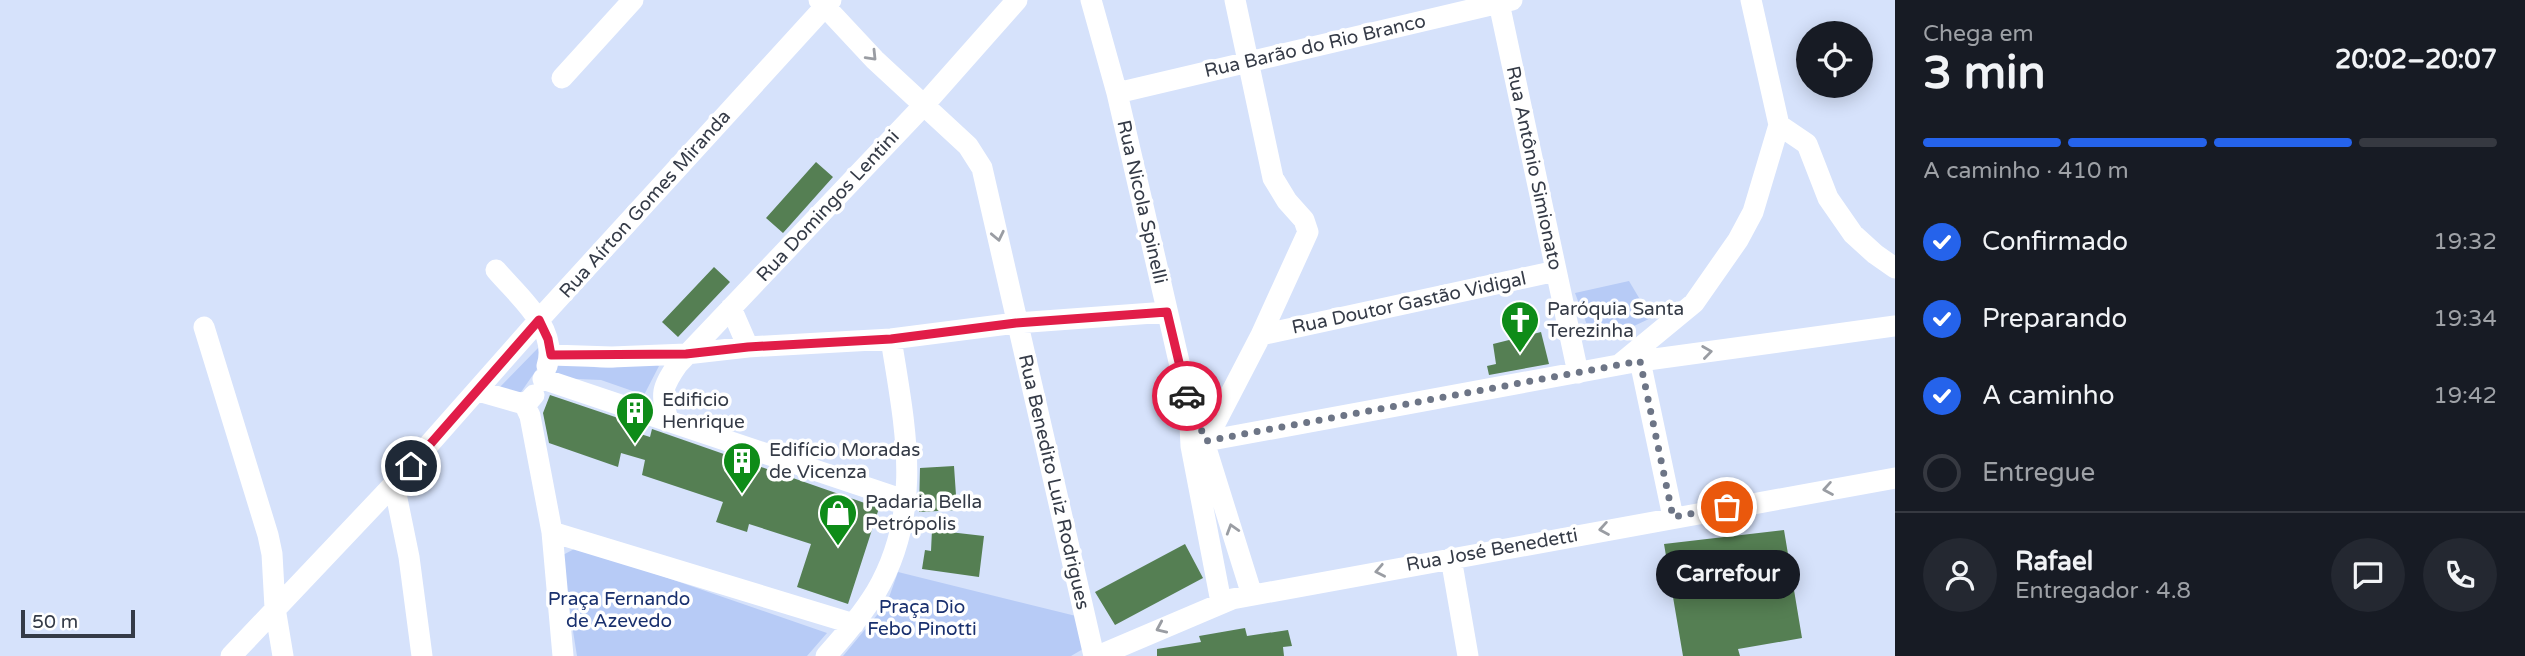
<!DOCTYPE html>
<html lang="pt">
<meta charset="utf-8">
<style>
:root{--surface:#171b24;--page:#242831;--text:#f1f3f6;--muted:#9ea1a6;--line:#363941;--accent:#2563eb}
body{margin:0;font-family:"Varela Round",sans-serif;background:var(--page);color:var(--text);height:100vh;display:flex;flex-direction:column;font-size:26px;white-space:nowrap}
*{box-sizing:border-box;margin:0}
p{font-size:23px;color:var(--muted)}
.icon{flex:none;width:38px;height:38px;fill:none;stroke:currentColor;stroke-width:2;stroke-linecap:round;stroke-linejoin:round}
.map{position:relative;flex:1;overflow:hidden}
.sheet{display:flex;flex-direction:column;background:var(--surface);width:630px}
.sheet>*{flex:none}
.controls{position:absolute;left:1796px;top:21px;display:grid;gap:14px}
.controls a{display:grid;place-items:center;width:77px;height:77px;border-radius:50%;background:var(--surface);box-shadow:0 4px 18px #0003;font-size:35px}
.scale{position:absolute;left:21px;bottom:18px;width:114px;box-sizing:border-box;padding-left:7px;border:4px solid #353b47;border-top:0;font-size:19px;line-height:24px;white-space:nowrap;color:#353b47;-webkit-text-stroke:5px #fff;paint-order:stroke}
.pin{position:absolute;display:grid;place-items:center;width:60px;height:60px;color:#fff;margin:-30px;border:4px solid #fff;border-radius:50%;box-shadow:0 2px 7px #0007}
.courier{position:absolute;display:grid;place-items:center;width:70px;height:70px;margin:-35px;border:5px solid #e11d48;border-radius:50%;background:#fff;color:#222;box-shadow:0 2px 9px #0007}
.bubble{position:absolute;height:49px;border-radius:24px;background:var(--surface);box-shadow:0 4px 18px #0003;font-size:23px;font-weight:700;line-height:49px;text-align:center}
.headline em{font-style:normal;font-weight:700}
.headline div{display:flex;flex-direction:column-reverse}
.headline{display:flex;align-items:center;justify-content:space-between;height:119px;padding:0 28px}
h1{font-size:46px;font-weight:700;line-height:52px}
.bar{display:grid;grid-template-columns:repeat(4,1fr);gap:10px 7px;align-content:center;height:84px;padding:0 28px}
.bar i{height:9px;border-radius:5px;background:var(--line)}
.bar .selected{background:var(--accent)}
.bar p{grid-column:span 4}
.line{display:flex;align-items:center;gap:18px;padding:0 28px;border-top:2px solid var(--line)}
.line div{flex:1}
.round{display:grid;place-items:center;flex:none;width:74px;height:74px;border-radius:37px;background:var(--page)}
ol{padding:0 28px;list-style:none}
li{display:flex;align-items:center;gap:21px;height:77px}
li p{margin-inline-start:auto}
li .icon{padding:7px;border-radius:50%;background:var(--accent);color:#fff;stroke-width:4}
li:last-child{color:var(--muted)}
li i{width:38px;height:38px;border:4px solid var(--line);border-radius:50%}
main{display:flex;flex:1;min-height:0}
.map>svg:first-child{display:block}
</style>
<main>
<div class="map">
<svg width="1895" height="656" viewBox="0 0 1895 656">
<rect width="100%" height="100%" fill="#d6e2fb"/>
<path fill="#b7cbf6" d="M1629 281 1651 318 1602 341 1590 333 1575 293Z
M539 347 546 356 519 395 499 388Z
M558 360C574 362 593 369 609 368 628 367 641 356 659 366L644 395 601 380 555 378Z
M578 547 827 633 807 656H577L561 556Z
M898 572 1076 616 1083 649 1071 656H843L887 603Z"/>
<path fill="#557f53" d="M816 162 833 177 783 233 766 218Z
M714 267 730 282 678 337 662 322Z
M1541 332 1549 364 1489 375 1487 366 1496 364 1493 344Z
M550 395 630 422 628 430 650 437 652 429 879 508 848 604 797 587 811 544 749 524 747 532 716 522 723 502 642 475 645 460 621 453 618 467 549 443 543 413Z
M954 466 957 510 919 512 920 468Z
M932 530 984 536 979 577 922 569 925 550 931 551Z
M1784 530 1802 638 1738 649 1740 656H1683L1664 544Z
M1185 544 1203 578 1115 625 1095 592Z
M1245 628 1247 636 1288 630 1292 646 1283 647 1284 656H1157V649L1201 642 1199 636Z"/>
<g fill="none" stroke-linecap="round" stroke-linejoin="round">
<path stroke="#fff" stroke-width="21" d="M819 0 875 60 968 146 982 168 1094 656
M1091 0 1117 93 1189 405 1191 446 1221 602
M1499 3 1578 373
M562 78 633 0
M1117 93 1512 0
M1779 125 1807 144 1828 198 1853 234 1875 254 1895 268
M496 270C518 296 559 328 547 366
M731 308 748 347
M204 327 268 535 272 554 275 608 283 656
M1261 335 1556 271
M551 355 612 357 686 354 748 347 891 339 1016 323 1167 312
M1640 361 1673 517
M1620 364 1694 303 1738 240 1753 212 1779 125 1751 0
M543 379 907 501
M478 391 520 403 528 402 534 395
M524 403 530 416 552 532 563 656
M668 421C661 393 661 388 678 364L924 105 1017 0
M1200 429 1252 595
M1206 441 1640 361 1895 326
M1198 443 1206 441 1261 335 1308 232 1304 220 1287 201 1273 178 1235 0
M394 484 409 557 422 656
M552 532 854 624
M1451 558 1468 656
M231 656 394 484 546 312 831 0
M826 656C844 636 862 615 876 592 924 510 905 427 891 339
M1098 656 1232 599 1895 478"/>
</g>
<defs><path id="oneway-chevron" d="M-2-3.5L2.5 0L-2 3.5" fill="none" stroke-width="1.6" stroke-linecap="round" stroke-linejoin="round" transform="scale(1.75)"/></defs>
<g stroke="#9a9da3">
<use href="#oneway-chevron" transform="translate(872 56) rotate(46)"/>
<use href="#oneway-chevron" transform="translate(998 236) rotate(78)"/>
<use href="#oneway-chevron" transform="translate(1707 352) rotate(-8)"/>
<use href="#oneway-chevron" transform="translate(1828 489) rotate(170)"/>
<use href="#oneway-chevron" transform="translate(1232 529) rotate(-107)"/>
<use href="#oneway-chevron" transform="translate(1604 529) rotate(170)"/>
<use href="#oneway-chevron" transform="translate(1380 571) rotate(169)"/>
<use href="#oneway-chevron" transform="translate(1161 628) rotate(156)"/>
</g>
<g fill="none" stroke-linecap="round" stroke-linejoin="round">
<path stroke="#6d7586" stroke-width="7" stroke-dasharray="0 12.6" d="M1187 396 1206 441 1640 361 1673 517 1727 507"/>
<path stroke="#e11d48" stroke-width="9" d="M411 466 539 320 548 339 551 355 686 354 748 347 891 339 1016 323 1167 312 1187 396"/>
</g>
<defs>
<symbol id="church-pin" viewBox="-11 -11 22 30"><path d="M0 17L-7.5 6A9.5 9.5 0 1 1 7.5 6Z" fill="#0e8c18" stroke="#fff"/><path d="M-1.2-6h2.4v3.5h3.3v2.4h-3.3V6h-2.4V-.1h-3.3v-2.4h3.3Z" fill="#fff"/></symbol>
<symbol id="building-pin" viewBox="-11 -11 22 30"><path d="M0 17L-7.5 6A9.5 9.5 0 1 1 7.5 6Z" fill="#0e8c18" stroke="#fff"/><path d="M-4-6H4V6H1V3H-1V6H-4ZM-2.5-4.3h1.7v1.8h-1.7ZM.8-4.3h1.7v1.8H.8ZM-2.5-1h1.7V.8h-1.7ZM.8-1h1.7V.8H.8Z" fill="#fff"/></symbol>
<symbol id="shop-pin" viewBox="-11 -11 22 30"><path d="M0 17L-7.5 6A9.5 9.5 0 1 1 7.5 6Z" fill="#0e8c18" stroke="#fff"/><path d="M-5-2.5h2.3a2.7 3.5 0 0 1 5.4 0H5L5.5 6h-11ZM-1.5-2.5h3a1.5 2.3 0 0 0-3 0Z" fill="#fff"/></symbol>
</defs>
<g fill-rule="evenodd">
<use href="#church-pin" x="1498" y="298" width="44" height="60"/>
<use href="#building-pin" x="613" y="389" width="44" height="60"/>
<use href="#building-pin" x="720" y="439" width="44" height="60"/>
<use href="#shop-pin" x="816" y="491" width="44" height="60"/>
</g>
<g text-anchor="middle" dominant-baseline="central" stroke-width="7" stroke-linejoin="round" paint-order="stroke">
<g font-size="19" fill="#353b47" stroke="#fff">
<text transform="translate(1315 46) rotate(-13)">Rua Barão do Rio Branco</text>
<text transform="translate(1534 168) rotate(78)">Rua Antônio Simionato</text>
<text transform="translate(1142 202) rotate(77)">Rua Nicola Spinelli</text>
<text transform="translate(645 204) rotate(-48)">Rua Aírton Gomes Miranda</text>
<text transform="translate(828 206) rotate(-47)">Rua Domingos Lentini</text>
<text transform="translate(1409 303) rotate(-12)">Rua Doutor Gastão Vidigal</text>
<text transform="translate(1054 482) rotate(77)">Rua Benedito Luiz Rodrigues</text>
<text transform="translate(1492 550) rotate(-10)">Rua José Benedetti</text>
</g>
<g font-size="19" fill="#353b47" stroke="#fff" text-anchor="start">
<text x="1547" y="309">Paróquia Santa<tspan x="1547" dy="22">Terezinha</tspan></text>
<text x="662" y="400">Edificio<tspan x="662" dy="22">Henrique</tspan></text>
<text x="769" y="450">Edifício Moradas<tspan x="769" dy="22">de Vicenza</tspan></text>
<text x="865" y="502">Padaria Bella<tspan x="865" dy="22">Petrópolis</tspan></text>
</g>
<g font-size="19" fill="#19306e" stroke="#fff">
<text x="619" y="599">Praça Fernando<tspan x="619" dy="22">de Azevedo</tspan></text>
<text x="922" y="607">Praça Dio<tspan x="922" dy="22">Febo Pinotti</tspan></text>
</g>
</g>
</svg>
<div class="controls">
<a><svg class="icon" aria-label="locate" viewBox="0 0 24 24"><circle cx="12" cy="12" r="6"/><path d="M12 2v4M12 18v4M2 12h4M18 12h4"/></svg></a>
</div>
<div class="scale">50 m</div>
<div class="pin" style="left:1727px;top:507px;background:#ea580c"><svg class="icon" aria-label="bag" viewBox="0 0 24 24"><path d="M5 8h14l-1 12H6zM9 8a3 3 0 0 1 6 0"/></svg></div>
<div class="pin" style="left:411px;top:466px;background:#1f2937"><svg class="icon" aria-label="home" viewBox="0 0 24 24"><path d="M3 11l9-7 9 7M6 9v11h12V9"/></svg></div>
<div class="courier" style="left:1187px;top:396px"><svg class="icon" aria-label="car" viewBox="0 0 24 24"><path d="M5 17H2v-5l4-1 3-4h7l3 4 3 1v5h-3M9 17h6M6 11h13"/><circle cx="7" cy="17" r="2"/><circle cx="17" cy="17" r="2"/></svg></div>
<div class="bubble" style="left:1656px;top:550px;width:144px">Carrefour</div>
</div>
<section class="sheet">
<div class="headline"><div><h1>3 min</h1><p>Chega em</p></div><em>20:02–20:07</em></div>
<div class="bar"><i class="selected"></i><i class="selected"></i><i class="selected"></i><i></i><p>A caminho · 410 m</p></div>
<ol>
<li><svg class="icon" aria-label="check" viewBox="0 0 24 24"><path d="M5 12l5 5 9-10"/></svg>Confirmado<p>19:32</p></li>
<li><svg class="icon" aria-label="check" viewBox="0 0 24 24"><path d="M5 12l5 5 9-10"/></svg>Preparando<p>19:34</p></li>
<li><svg class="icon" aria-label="check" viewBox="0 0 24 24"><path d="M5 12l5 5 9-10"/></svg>A caminho<p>19:42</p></li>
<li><i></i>Entregue</li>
</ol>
<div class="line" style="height:126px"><a class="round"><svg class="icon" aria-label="person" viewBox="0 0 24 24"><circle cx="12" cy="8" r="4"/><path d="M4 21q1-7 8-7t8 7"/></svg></a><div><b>Rafael</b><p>Entregador · 4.8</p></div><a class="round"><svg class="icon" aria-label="chat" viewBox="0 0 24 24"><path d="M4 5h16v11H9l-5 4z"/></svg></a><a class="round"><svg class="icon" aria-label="phone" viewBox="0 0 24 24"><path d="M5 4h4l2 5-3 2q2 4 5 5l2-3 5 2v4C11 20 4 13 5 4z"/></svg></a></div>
</section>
</main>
